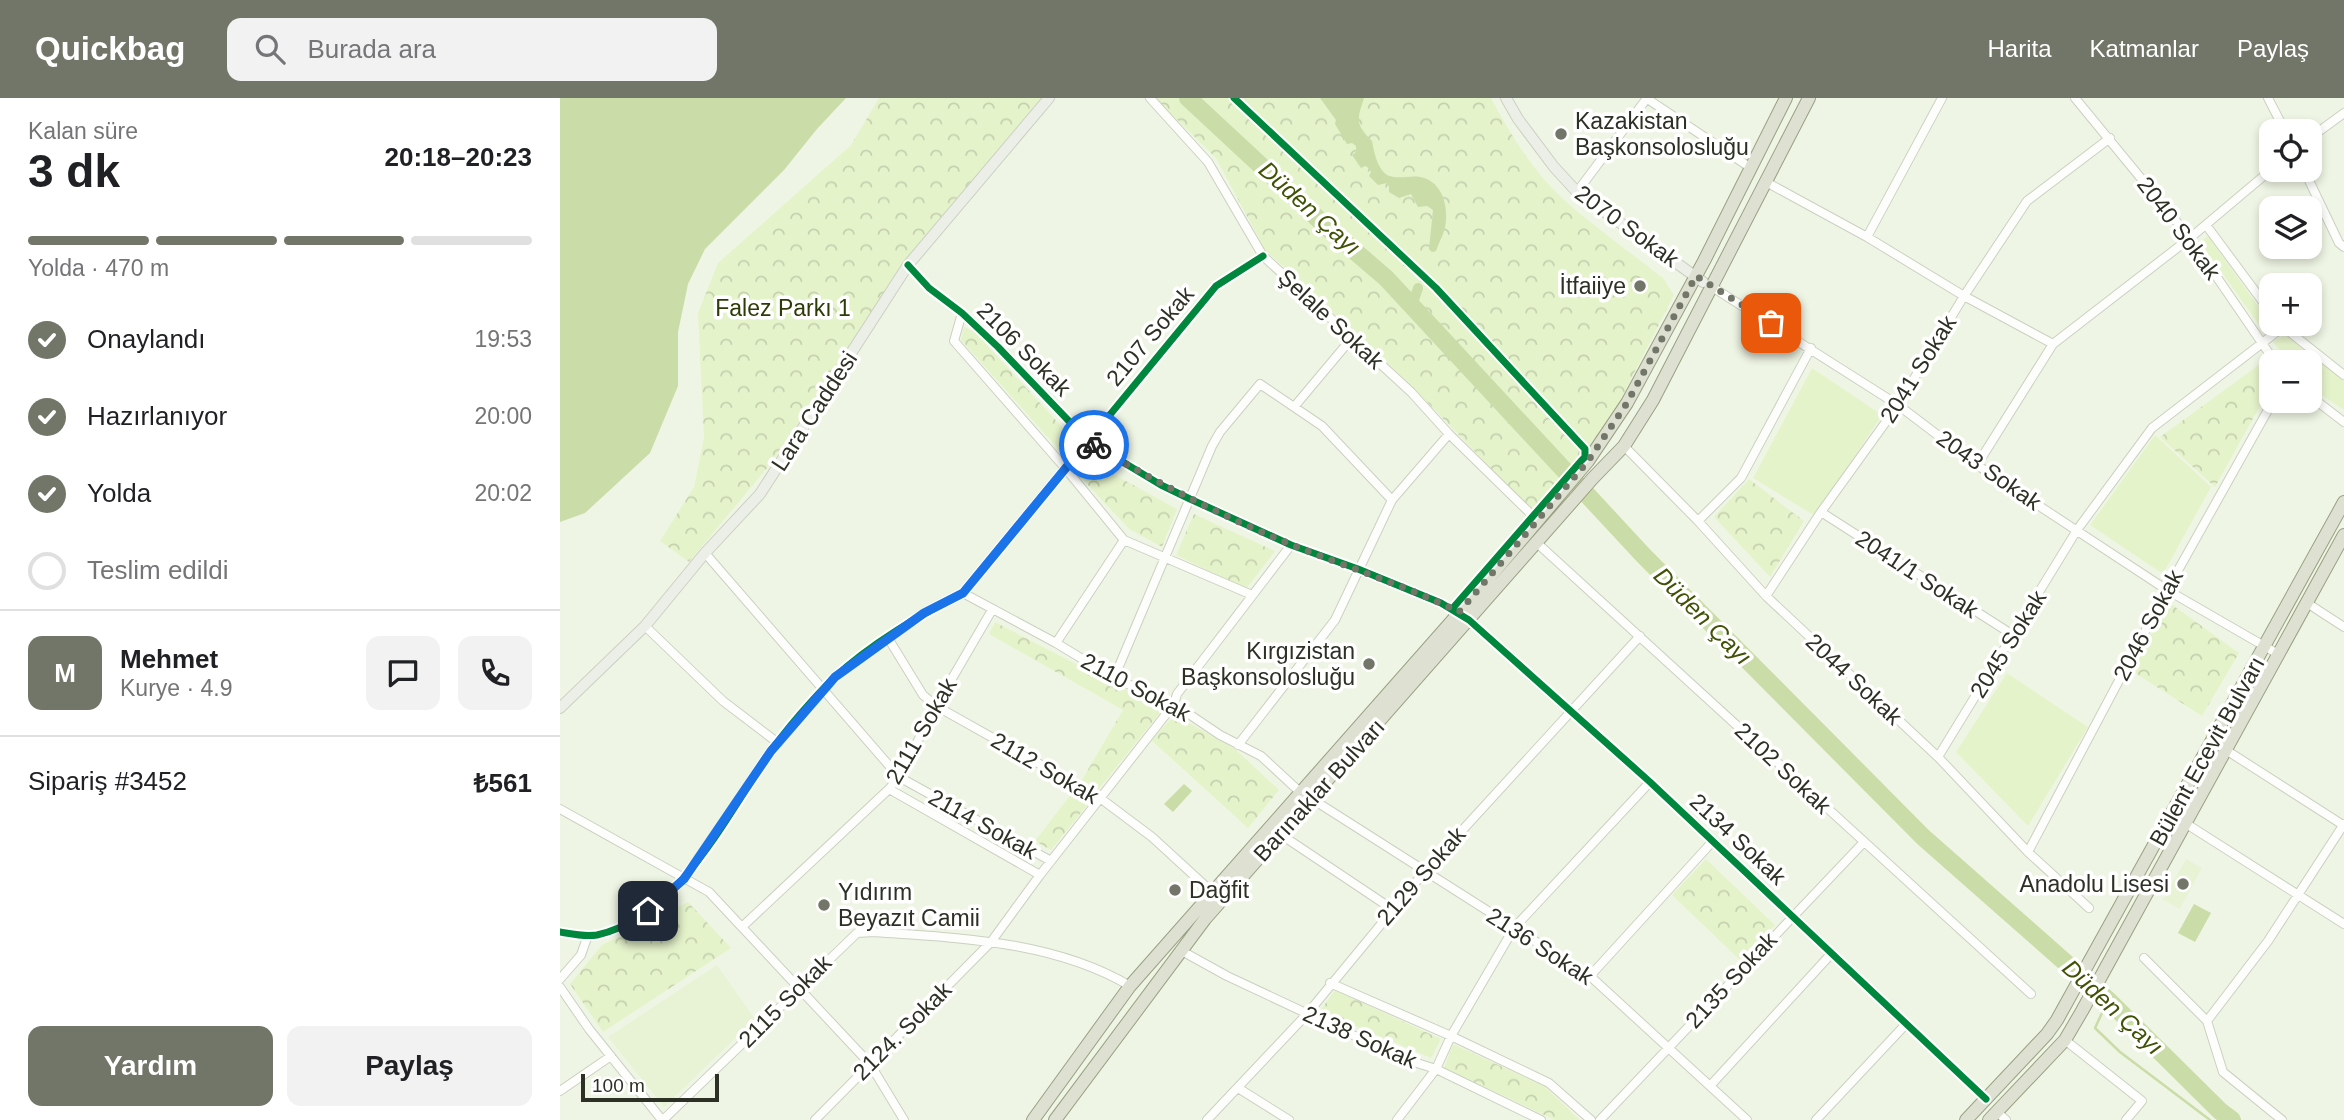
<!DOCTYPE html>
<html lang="tr">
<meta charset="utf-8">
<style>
:root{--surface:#fff;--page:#f2f2f2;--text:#202124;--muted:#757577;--line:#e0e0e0;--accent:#717668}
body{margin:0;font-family:Arial,sans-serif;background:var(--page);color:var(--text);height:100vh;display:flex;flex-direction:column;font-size:26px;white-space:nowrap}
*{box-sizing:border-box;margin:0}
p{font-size:23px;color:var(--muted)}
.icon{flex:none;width:38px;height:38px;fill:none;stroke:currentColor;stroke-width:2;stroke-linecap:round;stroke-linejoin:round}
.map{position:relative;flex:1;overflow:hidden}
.drawer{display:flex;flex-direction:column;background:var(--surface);width:560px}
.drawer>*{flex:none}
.buttons{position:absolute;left:1699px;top:21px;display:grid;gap:14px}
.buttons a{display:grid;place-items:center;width:63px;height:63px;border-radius:14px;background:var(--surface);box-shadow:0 4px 10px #0003;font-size:35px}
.scale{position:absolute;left:21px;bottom:18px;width:138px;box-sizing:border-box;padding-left:7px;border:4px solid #2d3125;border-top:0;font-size:19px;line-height:24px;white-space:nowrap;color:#2d3125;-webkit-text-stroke:5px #fff;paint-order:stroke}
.pin{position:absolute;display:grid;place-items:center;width:60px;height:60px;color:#fff;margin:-30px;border-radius:14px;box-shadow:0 4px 10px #0006}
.courier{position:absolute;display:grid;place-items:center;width:70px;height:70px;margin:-35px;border:5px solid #1a73e8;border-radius:50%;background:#fff;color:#222;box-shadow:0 2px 9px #0007}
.overview em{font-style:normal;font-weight:700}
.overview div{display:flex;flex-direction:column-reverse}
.overview{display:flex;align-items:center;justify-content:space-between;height:119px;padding:0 28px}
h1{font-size:46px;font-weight:700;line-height:52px}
.bar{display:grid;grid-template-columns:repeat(4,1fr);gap:10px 7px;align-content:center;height:84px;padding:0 28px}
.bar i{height:9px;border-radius:5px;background:var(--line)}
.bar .current{background:var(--accent)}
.bar p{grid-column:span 4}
.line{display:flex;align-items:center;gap:18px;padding:0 28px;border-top:2px solid var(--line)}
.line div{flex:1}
.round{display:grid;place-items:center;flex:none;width:74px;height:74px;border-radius:14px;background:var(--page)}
ol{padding:0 28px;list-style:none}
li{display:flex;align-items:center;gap:21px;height:77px}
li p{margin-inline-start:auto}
li .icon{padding:7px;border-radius:50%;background:var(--accent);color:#fff;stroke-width:4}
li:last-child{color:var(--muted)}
li i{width:38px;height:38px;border:4px solid var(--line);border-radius:50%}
.button{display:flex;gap:14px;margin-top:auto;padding:14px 28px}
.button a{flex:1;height:80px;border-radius:14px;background:var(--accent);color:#fff;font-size:28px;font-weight:700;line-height:80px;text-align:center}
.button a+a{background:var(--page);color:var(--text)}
header{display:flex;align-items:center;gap:42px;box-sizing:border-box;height:98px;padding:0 35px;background:var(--accent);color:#fff}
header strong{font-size:33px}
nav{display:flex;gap:38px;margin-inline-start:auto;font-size:24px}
.search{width:490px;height:63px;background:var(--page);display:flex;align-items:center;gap:18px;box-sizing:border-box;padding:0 24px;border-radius:14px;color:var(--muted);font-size:26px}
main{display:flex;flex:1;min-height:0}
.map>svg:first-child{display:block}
</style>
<header>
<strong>Quickbag</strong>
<div class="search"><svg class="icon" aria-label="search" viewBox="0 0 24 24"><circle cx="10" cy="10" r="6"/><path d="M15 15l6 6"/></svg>Burada ara</div>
<nav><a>Harita</a><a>Katmanlar</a><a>Paylaş</a></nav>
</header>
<main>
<section class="drawer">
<div class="overview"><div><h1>3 dk</h1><p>Kalan süre</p></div><em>20:18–20:23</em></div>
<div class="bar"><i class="current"></i><i class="current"></i><i class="current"></i><i></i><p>Yolda · 470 m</p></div>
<ol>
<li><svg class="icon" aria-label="check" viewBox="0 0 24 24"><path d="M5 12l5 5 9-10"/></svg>Onaylandı<p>19:53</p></li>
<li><svg class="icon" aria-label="check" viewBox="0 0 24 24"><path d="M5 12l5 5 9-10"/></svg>Hazırlanıyor<p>20:00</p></li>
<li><svg class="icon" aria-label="check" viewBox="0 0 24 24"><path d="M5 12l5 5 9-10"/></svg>Yolda<p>20:02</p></li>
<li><i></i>Teslim edildi</li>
</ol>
<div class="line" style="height:126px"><b class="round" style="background:var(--accent);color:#fff">M</b><div><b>Mehmet</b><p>Kurye · 4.9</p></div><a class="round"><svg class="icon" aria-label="chat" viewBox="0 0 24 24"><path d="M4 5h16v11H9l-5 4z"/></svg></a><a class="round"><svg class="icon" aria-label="phone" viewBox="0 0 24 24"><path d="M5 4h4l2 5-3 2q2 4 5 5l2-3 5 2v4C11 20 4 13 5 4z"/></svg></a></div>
<div class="line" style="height:91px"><div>Sipariş #3452</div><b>₺561</b></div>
<div class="button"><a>Yardım</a><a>Paylaş</a></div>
</section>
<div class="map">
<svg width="1784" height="1022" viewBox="0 0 1784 1022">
<defs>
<pattern id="park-crowns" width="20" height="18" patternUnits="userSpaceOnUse" patternTransform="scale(1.75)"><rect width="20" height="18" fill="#e5f3cb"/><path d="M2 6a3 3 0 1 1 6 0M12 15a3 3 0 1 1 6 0" fill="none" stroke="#c5d1ae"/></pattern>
</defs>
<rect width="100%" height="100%" fill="#eff5e4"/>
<path fill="#e8f3d5" d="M1626 761 1642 770 1620 811 1603 802Z
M157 867 195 921 104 1009 48 939Z"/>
<path fill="#e5f3cb" d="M1648 138 1713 229 1705 235 1640 144Z
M1725 237 1784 283V312L1750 289V264H1730L1713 244Z
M1252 270 1322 317 1255 418 1193 380Z
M1595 337 1651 389 1603 476 1530 427Z
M1447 575 1528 629 1468 728 1396 654Z"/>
<path fill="url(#park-crowns)" d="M319 0H482L354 151 212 364 129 464 100 443 134 389 144 339 138 215 158 165 291 47Z
M595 0H931C950 36 972 72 1002 100 1034 129 1070 154 1103 180L1114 197 1059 305 1027 352 973 414 846 282 705 152 656 60Z
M404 229 415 234 514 342 502 355 401 242Z
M1700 266 1711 283V288L1655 389 1600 339Z
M524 360 617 411 602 449 569 431 514 372Z
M1189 381 1244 423 1210 479 1154 419Z
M634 416 715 453 686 491 616 457Z
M1607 503 1679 555 1642 618 1572 573Z
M435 524 603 611 538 692 522 682 563 612 429 536Z
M615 617 675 651 719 692 688 730 591 642Z
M515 691 532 701 491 752 475 743Z
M1146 761 1215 827 1181 863 1112 797Z
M128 804 171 850 43 934 10 886 42 847Z
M775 892 881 941 871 960 760 913Z
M893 946 984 988 1020 1022H995L884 970Z"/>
<path fill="#cadca7" d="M0 0H286L257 31 224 72 145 151 128 186 118 234V288L90 355 25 415 0 424Z
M760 0H804C797 22 795 26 812 43 814 54 817 70 827 77 837 82 850 77 860 79 884 83 890 113 884 133 882 140 878 146 876 153L872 154 869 151 873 112 867 108 858 109 851 96 839 100 829 94V89L827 85 818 87 809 78 811 74 809 70 805 68 801 70 792 57 796 54V48L792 45 787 46 775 26 776 22Z
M624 686 632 693 613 714 604 706Z
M1634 806 1651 815 1635 844 1618 835Z"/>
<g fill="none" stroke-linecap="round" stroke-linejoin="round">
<path stroke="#cadca7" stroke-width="2.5" d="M1548 902 1535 930 1560 954 1650 1022"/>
<path stroke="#cadca7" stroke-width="10" d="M852 208 858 190"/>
<path stroke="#cadca7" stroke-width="18" d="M628 0 770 132 826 180 1083 457 1363 739 1548 902 1660 1013 1672 1022"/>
<defs>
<path id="street" d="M590 0 648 64 703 158 851 294 889 336 977 422
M1086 0 1191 70
M1515 0 1630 140 1715 264
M1708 0 1725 33
M1750 40 1784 15
M1744 72 1779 145 1784 149
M1206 84 1307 139 1404 198 1338 307 1261 414 1206 498
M1017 94 1087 0
M1646 127 1712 216
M1307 139 1382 0
M348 167 369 190 402 215 438 249 528 343 601 387 630 401 731 447 798 471 881 505 909 522 1090 684 1426 1001
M1149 187 1338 307 1417 367 1607 492 1718 556
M402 215 394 243 506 371 564 442 692 497
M1722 228 1784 277
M1493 246 1404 198 1467 103 1550 40
M1750 298 1784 324
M734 309 791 241
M1064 348 1138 423 1206 498 1378 659 1468 754 1529 810
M1417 367 1493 246 1630 140 1712 71
M1261 414 1453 537
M1138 423 1181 380 1251 250
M977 445 1471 896
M145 455 339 679 491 763
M403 495 496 545 554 580 614 606 660 637 701 658 741 695
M1747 505 1784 529
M85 528 163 603 218 645
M328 540 363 597 376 608 540 700 592 739 652 794
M496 545 564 442
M554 580 652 348 660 334 700 286 762 328 832 402 889 336
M678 647 775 522 832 402
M1666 652 1783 727
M1378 659 1517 432 1592 330 1723 229
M752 701 1030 878 1187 1022
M0 711 149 794 310 966 344 1022
M1625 725 1784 826
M720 736 832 811
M1468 754 1607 492 1713 303
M480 777 614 606 617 596 731 447
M183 828 329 691 339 679 376 608 432 512
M0 834C12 836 24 839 37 837 119 818 165 720 209 656 224 634 254 599 274 580 309 547 361 516 403 495L656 188 703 158
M620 852 667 878 844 961 876 971 981 1022
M1584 860 1647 923 1708 843 1784 726
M1030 878 1153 743
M0 881 21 857 28 837
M770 885 891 938 989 985 1031 1022
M0 889 29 931 102 1022
M1647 923 1663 974 1722 1022
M1505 942 1582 1003 1566 1022
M1150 988 1272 855
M678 990 729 1022
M0 993 51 958
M1437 1014 1446 1022
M103 1022 297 835 313 834C400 840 494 843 570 888
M255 1022 431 844 480 777 329 691
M647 1022 747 916 865 773 1080 538
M837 1022 876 971 891 938 954 830 1090 684
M1040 1022 1304 744
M1256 1022 1346 926"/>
<path id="secondary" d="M946 0 958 21 994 69 1017 94 1143 184
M0 610 85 528 145 455 200 396 348 167 489 0"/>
<path id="primary" d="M473 1022 570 888 907 506 1028 363 1067 305 1144 163 1226 0
M495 1022 645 821 1033 380 1064 348 1093 302 1249 0
M1406 1022 1487 936 1497 922 1784 404
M1429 1022 1505 942 1522 913 1784 437"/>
</defs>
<use href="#street" stroke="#cbd0c2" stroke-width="10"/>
<use href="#secondary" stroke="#cbd0c2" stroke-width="12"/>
<use href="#primary" stroke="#99a082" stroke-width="14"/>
<use href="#street" stroke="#fdfefb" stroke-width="8"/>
<use href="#secondary" stroke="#ecefe7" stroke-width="10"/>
<use href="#primary" stroke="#dee1d2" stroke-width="12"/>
<defs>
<path id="cycleway" d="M674 0 876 190 1025 351V359L1021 363 892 511
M348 167 369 190 402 215 438 249 528 343 601 387 630 401 731 447 798 471 881 505 909 522 1090 684 1426 1001
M0 834C12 836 24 839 37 837 119 818 165 720 209 656 224 634 254 599 274 580 309 547 361 516 403 495L656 188 703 158"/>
</defs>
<use href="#cycleway" stroke="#fff" stroke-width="11"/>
<use href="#cycleway" stroke="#00873e" stroke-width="7"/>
</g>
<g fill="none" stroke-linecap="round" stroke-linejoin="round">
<path stroke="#717668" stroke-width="7" stroke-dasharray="0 12.6" d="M534 347C597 385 662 418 730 446 786 469 845 487 899 514L1028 363 1067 305 1136 178 1211 225"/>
<path stroke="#1a73e8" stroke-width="9" d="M88 813 124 781 211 653 275 579 364 515 403 495 528 343 534 347"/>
</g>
<g fill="#717668" stroke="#fff" stroke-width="2.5">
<circle cx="1001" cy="36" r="7"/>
<circle cx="1080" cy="188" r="7"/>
<circle cx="809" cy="566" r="7"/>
<circle cx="1623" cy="786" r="7"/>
<circle cx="615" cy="792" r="7"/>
<circle cx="264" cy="807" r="7"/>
</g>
<g text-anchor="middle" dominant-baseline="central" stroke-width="7" stroke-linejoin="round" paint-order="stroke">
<g font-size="23" fill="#2d3125" stroke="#fff" text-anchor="start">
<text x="1015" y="23">Kazakistan<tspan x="1015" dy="26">Başkonsolosluğu</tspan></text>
<text x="1066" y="188" text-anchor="end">İtfaiiye</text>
<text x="795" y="553" text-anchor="end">Kırgızistan<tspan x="795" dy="26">Başkonsolosluğu</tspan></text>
<text x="1609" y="786" text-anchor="end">Anadolu Lisesi</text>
<text x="629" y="792">Dağfit</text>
<text x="278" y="794">Yıdırım<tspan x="278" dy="26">Beyazıt Camii</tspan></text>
</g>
<g font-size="23" fill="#2d3125" stroke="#fff">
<text transform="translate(1067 128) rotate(36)">2070 Sokak</text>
<text transform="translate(1619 130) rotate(53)">2040 Sokak</text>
<text transform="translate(771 221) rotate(43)">Şelale Sokak</text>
<text transform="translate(590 238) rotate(-50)">2107 Sokak</text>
<text transform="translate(464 251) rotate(45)">2106 Sokak</text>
<text transform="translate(1358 271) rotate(-58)">2041 Sokak</text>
<text transform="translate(254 313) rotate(-57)">Lara Caddesi</text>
<text transform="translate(1429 372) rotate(35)">2043 Sokak</text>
<text transform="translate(1357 476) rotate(33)">2041/1 Sokak</text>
<text transform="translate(1588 527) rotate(-62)">2046 Sokak</text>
<text transform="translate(1448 546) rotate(-58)">2045 Sokak</text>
<text transform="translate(1294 581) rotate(43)">2044 Sokak</text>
<text transform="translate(576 589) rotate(28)">2110 Sokak</text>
<text transform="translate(361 633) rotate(-60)">2111 Sokak</text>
<text transform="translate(1647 653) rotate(-61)">Bülent Ecevit Bulvarı</text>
<text transform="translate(485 670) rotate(30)">2112 Sokak</text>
<text transform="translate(1223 670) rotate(43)">2102 Sokak</text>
<text transform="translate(759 692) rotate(-48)">Barınaklar Bulvarı</text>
<text transform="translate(423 726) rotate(29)">2114 Sokak</text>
<text transform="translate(1178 741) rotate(43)">2134 Sokak</text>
<text transform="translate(861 778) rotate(-49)">2129 Sokak</text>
<text transform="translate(980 848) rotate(33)">2136 Sokak</text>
<text transform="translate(1171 882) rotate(-47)">2135 Sokak</text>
<text transform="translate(225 903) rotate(-45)">2115 Sokak</text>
<text transform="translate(342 933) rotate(-45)">2124. Sokak</text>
<text transform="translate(800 939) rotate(24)">2138 Sokak</text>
</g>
<g font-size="23" fill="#2d3b08" stroke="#fff">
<text x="223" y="210">Falez Parkı 1</text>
</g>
<g font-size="24" font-style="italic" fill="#3f5205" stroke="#fff">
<text transform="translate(750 110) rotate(42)">Düden Çayı</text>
<text transform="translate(1143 518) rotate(45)">Düden Çayı</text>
<text transform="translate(1553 909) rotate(43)">Düden Çayı</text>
</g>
</g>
</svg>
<div class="buttons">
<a><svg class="icon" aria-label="locate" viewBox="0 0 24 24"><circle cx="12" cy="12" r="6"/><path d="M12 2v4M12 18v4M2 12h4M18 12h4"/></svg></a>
<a><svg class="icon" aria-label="layers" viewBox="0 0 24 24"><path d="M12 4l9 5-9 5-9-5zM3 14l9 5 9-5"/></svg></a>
<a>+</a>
<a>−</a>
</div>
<div class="scale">100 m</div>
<div class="pin" style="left:1211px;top:225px;background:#ea580c"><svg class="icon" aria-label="bag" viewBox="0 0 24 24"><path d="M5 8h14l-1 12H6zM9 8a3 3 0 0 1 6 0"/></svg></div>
<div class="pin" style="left:88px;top:813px;background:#1f2937"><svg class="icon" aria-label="home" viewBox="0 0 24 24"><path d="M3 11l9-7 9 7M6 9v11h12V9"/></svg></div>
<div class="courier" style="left:534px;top:347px"><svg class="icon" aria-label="bike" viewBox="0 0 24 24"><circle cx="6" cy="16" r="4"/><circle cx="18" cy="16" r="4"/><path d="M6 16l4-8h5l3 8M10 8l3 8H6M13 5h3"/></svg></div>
</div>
</main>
